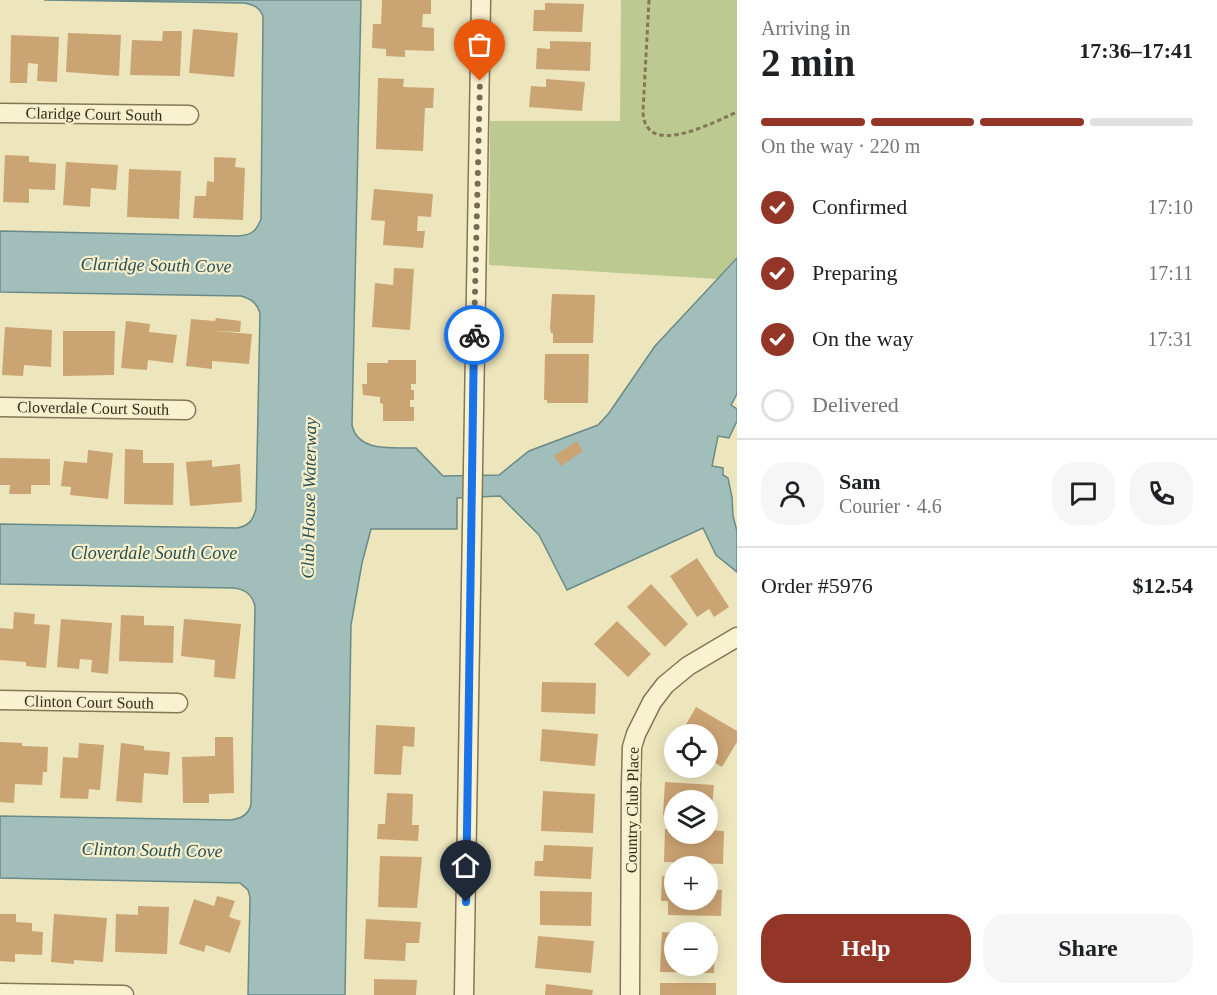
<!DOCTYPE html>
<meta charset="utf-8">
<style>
:root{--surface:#fff;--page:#f6f6f6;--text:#202124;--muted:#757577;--line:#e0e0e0;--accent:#933627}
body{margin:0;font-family:Georgia,serif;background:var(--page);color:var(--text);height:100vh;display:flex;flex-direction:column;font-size:22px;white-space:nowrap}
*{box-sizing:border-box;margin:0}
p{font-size:20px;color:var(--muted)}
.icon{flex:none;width:33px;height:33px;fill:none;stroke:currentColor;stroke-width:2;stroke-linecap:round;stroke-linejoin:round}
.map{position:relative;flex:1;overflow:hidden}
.details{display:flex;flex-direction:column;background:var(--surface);width:480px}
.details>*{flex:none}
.controls{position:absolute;left:664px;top:724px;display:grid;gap:12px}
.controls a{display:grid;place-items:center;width:54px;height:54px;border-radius:50%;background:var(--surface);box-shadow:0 3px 15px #0003;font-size:30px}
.pin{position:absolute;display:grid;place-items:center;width:51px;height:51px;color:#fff;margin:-62px -26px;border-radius:50% 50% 50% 0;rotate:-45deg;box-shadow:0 0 6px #0007}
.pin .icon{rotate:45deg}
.courier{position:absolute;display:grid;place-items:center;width:60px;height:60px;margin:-30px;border:4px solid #1a73e8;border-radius:50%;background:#fff;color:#222;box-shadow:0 2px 8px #0007}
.head em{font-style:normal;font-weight:700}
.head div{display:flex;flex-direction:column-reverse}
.head{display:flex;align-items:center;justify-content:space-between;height:102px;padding:0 24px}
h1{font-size:39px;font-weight:700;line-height:45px}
.bar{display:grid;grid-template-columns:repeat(4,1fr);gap:9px 6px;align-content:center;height:72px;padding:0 24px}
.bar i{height:8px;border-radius:4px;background:var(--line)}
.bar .current{background:var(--accent)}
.bar p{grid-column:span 4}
.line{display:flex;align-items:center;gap:15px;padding:0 24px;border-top:2px solid var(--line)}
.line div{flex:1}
.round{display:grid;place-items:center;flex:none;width:63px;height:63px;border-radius:24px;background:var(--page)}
ol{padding:0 24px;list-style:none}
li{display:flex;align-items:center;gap:18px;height:66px}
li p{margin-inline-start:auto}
li .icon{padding:6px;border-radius:50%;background:var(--accent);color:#fff;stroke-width:4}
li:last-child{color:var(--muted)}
li i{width:33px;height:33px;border:3px solid var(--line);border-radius:50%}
.button{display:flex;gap:12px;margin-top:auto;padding:12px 24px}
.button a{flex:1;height:69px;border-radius:24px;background:var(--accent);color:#fff;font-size:24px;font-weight:700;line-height:69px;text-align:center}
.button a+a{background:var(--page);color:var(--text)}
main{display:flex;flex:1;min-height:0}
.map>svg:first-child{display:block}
</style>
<main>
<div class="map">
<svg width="737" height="995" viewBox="0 0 737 995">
<rect width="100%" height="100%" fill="#ede6bd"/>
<path fill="#bcca92" d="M621 0H737V394L731 405 737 409V421L729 438 718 436 712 466 723 468V475L728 478 732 497 733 516 737 531V572L716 555 703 528 567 590 539 535 500 496 489 497 490 476 499 475 529 451 598 425 609 413 655 346 718 279 489 265 490 121H620Z"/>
<path fill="#a1beba" stroke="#698b88" stroke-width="1.5" d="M44 0H361L352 425C358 453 393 447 416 448L443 476 499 475 529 451 598 425 609 413 655 346 737 258V394L731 405 737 409V421L729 438 718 436 712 466 723 468V475L728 478 732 497 733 516 737 531V572L716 555 703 528 567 590 539 535 500 496 457 498V529H371L362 563 351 625 345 995H248L250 897 248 890 240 883 0 878V816L230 820C240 819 249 815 251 804L255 606C252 594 245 589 233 588L0 584V524L237 528C249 526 253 520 256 509L260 313C257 303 251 299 241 296L0 292V231L238 236C251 235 256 232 261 219L263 16C259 7 254 5 244 3Z"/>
<path fill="#cba473" d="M382 0H431V14H423L422 27 434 28V51L405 50V57L386 56V49L372 48 373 24H381Z
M545 3 584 4 582 32 533 31 534 10H545Z
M193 29 238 33 234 77 189 73Z
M163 31H182L180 76 130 75 132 40 162 41Z
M68 33 121 35 119 76 66 72Z
M11 35 59 37 57 82 37 81 38 64 28 63 27 83H10Z
M550 41 591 42 590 71 536 69 537 48 550 49Z
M378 78 404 79 403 87 434 88 433 108H425L423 151 376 149Z
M546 79 585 82 582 111 529 107 531 86 546 87Z
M5 155 29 156V162L56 164 55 190 29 189V203L3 202Z
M214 157 236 158 235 167 245 168 243 220 193 218 195 196H206L207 181 214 182Z
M66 162 118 165 116 190 91 188 90 207 63 205Z
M129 169 181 171 179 219 127 217Z
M374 189 433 194 431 217 418 216 417 231H425L423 248 383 245 385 221 371 220Z
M394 268 414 269 410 330 372 327 375 283 393 285Z
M552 294 595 295 593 343H553V333H551L550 328Z
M216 318 241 321 240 332 214 331 252 334 249 364 212 361V369L186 366 191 319 215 321Z
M126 321 150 324 149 332 177 335 173 363 148 360 147 370 121 368Z
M5 327 52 330 51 367 24 365 23 376 2 375Z
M63 331H115L114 375 63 376Z
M545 354H589L588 403H547V400H544Z
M388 360H416V384H411V390H414V400H410V407H414V421H383V404L380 403V397L363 395 362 384H367V363H388Z
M577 441 583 451 561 466 554 456Z
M125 449 143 450V463H174L173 505 124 504Z
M88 450 113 453 108 499 70 495 71 487 61 486 64 461 87 463Z
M0 458 50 459V485H31V494H9L10 485H0Z
M212 460V467L240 464 242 502 190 506 186 462Z
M697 558 729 607 714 617 709 609 697 617 670 576Z
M651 584 688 624 665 647 627 607Z
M14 612 35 614 34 624 50 625 46 668 26 666V662L0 660V628L13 629Z
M121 615 144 616V625L174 626 173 663 119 661Z
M61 619 112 623 108 674 91 672 92 660 80 659 79 669 57 667Z
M184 619 241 624 235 679 214 677 215 660 181 656Z
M617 621 651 654 628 677 594 644Z
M542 682 596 683 595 714 541 712Z
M696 707 737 731V742L722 767 708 759V735H680Z
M376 725 415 727 414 747 403 746 401 775 374 774Z
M542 729 598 734 595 766 540 761Z
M215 737H233L234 793 209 794V803H183L182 757 215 756Z
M0 742 22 743V746L48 747 47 772H43L42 785 15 784 14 803 0 802Z
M79 743 104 745 100 790 89 789 88 799 60 798 63 757 78 758Z
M121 743 144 746V750L170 752 168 775 144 773 142 803 116 801Z
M665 782 714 785 711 818H708V801H675V816L663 815Z
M543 791 595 794 593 833 541 831Z
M387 793 413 794 412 825H419L418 841 377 839 378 824H385Z
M665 829H675V834H708V830L724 831 723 864 664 862Z
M544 845 593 847 591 879 534 876 535 861H543Z
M380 856 422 857 417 908 378 907Z
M662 876 675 877V900H708V878H716V890H722L721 916 668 915V901H661Z
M540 891 592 892 591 926 540 925Z
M217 896 235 901 229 917 241 921 230 953 206 945 204 952 179 944 194 899 214 906Z
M138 906 169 907 167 954 115 952 116 914 138 915Z
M0 914H16V922L32 923V931L43 932 42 955 15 954V962L0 961Z
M54 914 107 918 103 962 74 960V964L51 962Z
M366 919 421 922 419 943H406L405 961 364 959Z
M662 932 675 933V966H708V934H715L714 973 660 972Z
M538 936 594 941 591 973 535 968Z
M374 979 417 980 416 995H374Z
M660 983H716V995H660Z
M546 984 593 990 592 995H545Z"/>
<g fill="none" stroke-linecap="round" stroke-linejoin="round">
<defs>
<path id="minor" d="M0 113 189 115
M0 407 186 410
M0 700 178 703
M0 993 124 995
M464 995 481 0
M630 995 631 786 632 747 636 734 652 702 665 685 688 666 737 637"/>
</defs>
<use href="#minor" stroke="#857656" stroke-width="21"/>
<path stroke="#857656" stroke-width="3" stroke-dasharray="4.5 3" stroke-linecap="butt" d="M649 0 643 111C644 160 714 122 737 112"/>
<use href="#minor" stroke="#f8f2d0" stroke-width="18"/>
</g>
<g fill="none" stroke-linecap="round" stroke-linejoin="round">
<path stroke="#756c54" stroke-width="6" stroke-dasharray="0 10.8" d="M474 335 480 81"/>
<path stroke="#1a73e8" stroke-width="8" d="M466 902 474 335"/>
</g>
<g text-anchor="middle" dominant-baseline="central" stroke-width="4.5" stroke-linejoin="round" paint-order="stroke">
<g font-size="16" fill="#342b1b" stroke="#f5efcc">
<text transform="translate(94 114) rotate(1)">Claridge Court South</text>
<text transform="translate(93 408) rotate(1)">Cloverdale Court South</text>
<text transform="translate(89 702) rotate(1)">Clinton Court South</text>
<text transform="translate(632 810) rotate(-89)">Country Club Place</text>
</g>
<g font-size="18" font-style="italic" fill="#2a5054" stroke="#f5efcc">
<text transform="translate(156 265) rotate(1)">Claridge South Cove</text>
<text transform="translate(309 498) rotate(-89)">Club House Waterway</text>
<text x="154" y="553">Cloverdale South Cove</text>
<text transform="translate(152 850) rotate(1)">Clinton South Cove</text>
</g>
</g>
</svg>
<div class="controls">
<a><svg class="icon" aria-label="locate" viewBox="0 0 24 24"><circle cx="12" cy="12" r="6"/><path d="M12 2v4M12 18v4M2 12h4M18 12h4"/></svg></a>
<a><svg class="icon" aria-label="layers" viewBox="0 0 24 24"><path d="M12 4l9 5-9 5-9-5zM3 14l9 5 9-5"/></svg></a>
<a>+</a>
<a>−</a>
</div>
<div class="pin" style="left:480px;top:81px;background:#ea580c"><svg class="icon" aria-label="bag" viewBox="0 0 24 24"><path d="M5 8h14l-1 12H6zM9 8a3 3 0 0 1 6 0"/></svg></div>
<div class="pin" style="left:466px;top:902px;background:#1f2937"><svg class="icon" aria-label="home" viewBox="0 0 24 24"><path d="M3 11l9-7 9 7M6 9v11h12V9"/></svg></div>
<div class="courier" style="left:474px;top:335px"><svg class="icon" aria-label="bike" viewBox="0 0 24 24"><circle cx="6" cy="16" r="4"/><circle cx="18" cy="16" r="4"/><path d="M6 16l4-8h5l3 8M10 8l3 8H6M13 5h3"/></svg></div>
</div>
<section class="details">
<div class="head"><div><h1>2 min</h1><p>Arriving in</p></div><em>17:36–17:41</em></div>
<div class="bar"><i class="current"></i><i class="current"></i><i class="current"></i><i></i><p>On the way · 220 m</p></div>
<ol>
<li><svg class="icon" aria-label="check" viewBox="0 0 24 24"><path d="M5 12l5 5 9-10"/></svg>Confirmed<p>17:10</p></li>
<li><svg class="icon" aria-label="check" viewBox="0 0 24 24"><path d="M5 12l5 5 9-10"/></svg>Preparing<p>17:11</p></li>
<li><svg class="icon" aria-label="check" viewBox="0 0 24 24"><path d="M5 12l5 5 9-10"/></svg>On the way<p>17:31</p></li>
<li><i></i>Delivered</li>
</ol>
<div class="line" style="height:108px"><a class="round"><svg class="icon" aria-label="person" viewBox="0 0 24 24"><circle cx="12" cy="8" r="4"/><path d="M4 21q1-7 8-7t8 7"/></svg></a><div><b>Sam</b><p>Courier · 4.6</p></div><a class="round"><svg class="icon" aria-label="chat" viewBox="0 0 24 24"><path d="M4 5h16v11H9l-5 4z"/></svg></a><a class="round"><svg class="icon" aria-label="phone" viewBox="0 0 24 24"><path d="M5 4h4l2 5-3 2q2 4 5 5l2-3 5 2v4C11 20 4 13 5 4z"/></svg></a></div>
<div class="line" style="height:78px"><div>Order #5976</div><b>$12.54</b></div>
<div class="button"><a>Help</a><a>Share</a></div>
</section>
</main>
